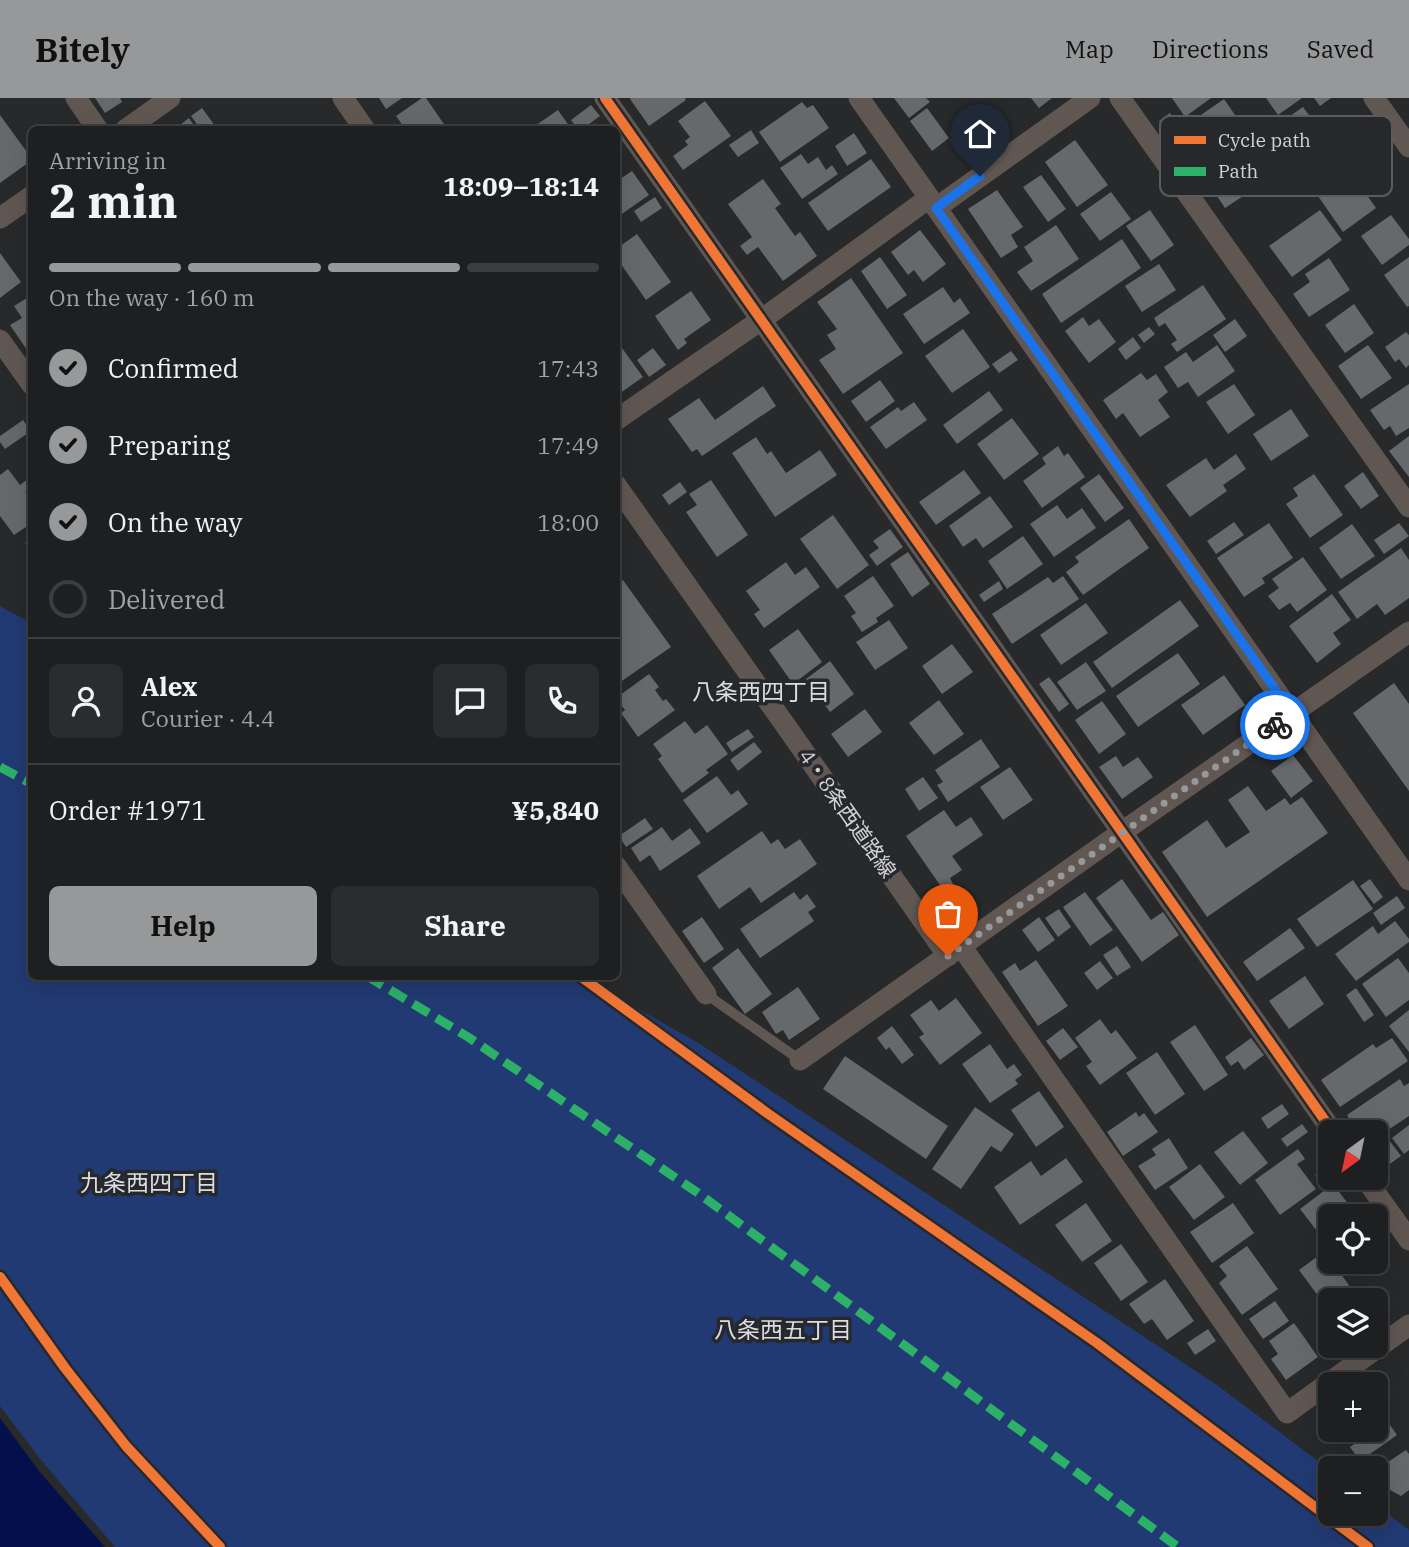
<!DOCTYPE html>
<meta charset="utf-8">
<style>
:root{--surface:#1d1f20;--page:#2a2c2d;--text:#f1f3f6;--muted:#a0a2a5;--line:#3b3d3e;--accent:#96989a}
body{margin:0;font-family:"IBM Plex Serif","Noto Sans JP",serif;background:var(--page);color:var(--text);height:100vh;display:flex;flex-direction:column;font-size:26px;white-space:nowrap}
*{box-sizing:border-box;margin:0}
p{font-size:23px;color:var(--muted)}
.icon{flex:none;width:38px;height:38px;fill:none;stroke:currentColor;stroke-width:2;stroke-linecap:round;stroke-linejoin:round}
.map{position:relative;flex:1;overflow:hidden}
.sheet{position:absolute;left:28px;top:28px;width:592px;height:854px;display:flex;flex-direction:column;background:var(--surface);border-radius:10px;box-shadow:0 7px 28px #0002,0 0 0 2px var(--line)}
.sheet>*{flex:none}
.needle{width:46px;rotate:213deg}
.fabs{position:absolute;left:1318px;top:1022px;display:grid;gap:14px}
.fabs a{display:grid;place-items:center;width:70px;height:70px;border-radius:10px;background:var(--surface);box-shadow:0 7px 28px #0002,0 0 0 2px var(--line);font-size:35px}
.pin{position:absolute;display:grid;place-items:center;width:60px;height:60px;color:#fff;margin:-72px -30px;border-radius:50% 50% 50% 0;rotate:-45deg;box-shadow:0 0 7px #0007}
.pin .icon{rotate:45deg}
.courier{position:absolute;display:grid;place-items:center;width:70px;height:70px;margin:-35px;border:5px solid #1a73e8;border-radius:50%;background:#fff;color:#222;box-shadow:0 2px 9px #0007}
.head em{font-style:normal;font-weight:700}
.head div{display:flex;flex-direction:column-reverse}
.head{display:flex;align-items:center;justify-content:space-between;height:119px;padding:0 21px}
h1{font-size:46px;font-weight:700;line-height:52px}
.bar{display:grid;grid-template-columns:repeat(4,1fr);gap:10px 7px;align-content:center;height:84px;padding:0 21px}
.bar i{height:9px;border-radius:5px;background:var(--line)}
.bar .active{background:var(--accent)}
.bar p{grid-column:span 4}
.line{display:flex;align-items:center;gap:18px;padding:0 21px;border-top:2px solid var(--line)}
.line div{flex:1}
.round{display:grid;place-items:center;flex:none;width:74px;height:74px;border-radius:10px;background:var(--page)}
ol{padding:0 21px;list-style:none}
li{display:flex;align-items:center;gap:21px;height:77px}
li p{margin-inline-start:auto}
li .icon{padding:7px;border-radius:50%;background:var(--accent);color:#111;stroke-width:4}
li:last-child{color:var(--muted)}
li i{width:38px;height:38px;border:4px solid var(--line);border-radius:50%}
.primary-button{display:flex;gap:14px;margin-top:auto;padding:14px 21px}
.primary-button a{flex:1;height:80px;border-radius:10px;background:var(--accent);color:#111;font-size:28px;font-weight:700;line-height:80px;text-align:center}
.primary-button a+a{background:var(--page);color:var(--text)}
header{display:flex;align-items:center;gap:42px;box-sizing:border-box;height:98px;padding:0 35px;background:var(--accent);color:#111}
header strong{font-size:33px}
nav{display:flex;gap:38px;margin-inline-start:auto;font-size:24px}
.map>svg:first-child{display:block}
</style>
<header>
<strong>Bitely</strong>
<nav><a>Map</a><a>Directions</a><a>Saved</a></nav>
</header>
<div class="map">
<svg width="1409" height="1449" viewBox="0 0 1409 1449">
<rect width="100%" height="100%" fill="#27292b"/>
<path fill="#223a73" d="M0 508 31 525 32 878 582 879 700 946 1217 1287 1330 1372V1416H1376V1407L1409 1432V1449H115L41 1362 0 1308Z"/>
<path fill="#04104b" d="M0 1320 39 1373 105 1449H0Z"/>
<path fill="#666869" d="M95 0H120L122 4 105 15Z
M379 0H402L386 11Z
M422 0H426L448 32H406L396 18Z
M631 0H685L686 2 649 28 630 1Z
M894 0H926L930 4 909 20Z
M1031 0H1052L1039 10Z
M1172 0H1211L1185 19Z
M1266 0H1302L1278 17Z
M1314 0H1331L1320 8Z
M1224 1 1248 36 1216 59 1209 49 1203 53 1193 38 1198 35 1191 24Z
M705 3 731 38 683 72 673 58 688 47 685 43 690 39 678 23Z
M802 4 807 10 813 7 829 30 780 64 759 34Z
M591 7 600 18 581 32H578L571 22Z
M1303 9 1324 38 1293 59 1273 30Z
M202 10 218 32H201L191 18Z
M927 10 949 40 932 53 910 23Z
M558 12 572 32H529Z
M989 15 1002 33 962 60 950 42Z
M1170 15 1178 28 1167 35 1159 23Z
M0 17 32 61V62L0 85Z
M189 20 197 32H184L180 27Z
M751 32 759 45 738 59 729 47Z
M854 35 867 55 847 68 835 48Z
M1075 42 1108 87 1077 109 1045 64Z
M1252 49 1272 79 1225 110 1205 80Z
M801 56 808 66 818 59 826 72 832 67 838 76 802 101 780 70Z
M1319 56 1325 65 1338 56 1376 110 1343 134 1302 75 1310 70 1307 65Z
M871 61 891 89 828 133 808 105Z
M632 73 649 97 616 120V84Z
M1041 77 1066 111 1048 124 1023 89Z
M763 81 781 106 775 110 795 138 800 134 817 158 783 183 758 149 747 157 740 148 752 139 728 106Z
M997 92 1023 129 1011 137 1018 149 1001 160 968 111Z
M1111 94 1131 121 1100 143 1080 116Z
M655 99 662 110 641 124 634 113Z
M1150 112 1174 147 1151 163 1126 128Z
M1320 112 1342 142 1292 179 1269 148Z
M1391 117 1409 141V147L1382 167 1361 138Z
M1056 127 1079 161 1031 193 1017 174 1033 163 1024 149Z
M920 132 946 166 923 184 914 172 908 177 891 154Z
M637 136 671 184 646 202 616 159V151Z
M1122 141 1141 170 1061 225 1042 196Z
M0 155 21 184 0 200Z
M880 159 907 197 887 211 861 173Z
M1409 159V208L1407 209 1384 177Z
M1329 160 1350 192 1309 219 1293 196 1310 184 1305 176Z
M1159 166 1176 192 1142 214 1125 188Z
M851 180 903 255 843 296 819 262 836 251 827 237 837 231 817 204Z
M1203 187 1226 221 1177 254 1171 246 1177 242 1165 225 1159 229 1154 220Z
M943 189 954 205 960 200 970 215 924 246 903 216Z
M691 193 711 222 684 241 687 245 678 252 655 218Z
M32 197V249L27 252 10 227 22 220 14 208Z
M1354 206 1374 235 1345 255 1325 227Z
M1083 219 1089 228 1099 221 1116 244 1089 265 1065 233Z
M1235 221 1247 238 1225 254 1213 237Z
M1149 229 1155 236 1144 245 1138 237Z
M963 231 990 269 952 295 925 258Z
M1406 234 1409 237V267L1406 270 1399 261 1395 264 1385 249Z
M1133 239 1141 250 1126 262 1118 251Z
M1217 247 1235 273 1198 299 1188 284 1178 290 1164 269 1186 254 1193 264Z
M1368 247 1392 280 1361 301 1338 268Z
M622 250 643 279 616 298V254Z
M653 250 666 267 649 279 637 262Z
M1011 253 1018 262 999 275 992 266Z
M1141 275 1147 282 1156 276 1168 294 1158 302 1170 319 1140 339 1123 315 1116 321 1103 302Z
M880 282 895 303 866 324 851 303Z
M1234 286 1255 317 1228 336 1206 304Z
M1409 286V330L1396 338 1390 328 1384 332 1370 312Z
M763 288 776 308 702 358 697 351 692 354 668 321 699 300 715 322Z
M989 293 1003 312 957 346 943 327Z
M914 304 927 322 886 351 870 329 898 309 901 313Z
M1291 311 1309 338 1271 363 1253 336Z
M1012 320 1039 356 1004 382 977 346Z
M23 322 31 333 5 351 0 344V338Z
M1409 338V379L1389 353Z
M756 339 767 356 771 353 786 375 820 352 837 377 775 419 732 355Z
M1058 348 1064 358 1068 355 1085 379 1042 410 1023 383 1046 366 1042 360Z
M1236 356 1246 371 1223 387 1227 393 1190 419 1166 387 1206 360 1214 372Z
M8 371 20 387 28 381 32 386V389L25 394 32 404V419L29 420 32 425 14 437 0 418V377Z
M964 372 981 395 936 427 919 404Z
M1363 374 1379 398 1361 411 1344 388Z
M1099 376 1124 410 1105 424 1080 390Z
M1314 376 1343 417 1310 440 1286 406 1298 398 1293 390Z
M711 382 748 437 717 459 686 414 697 407 689 396Z
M680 384 687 394 669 407 662 397Z
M990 398 1013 429 983 450 976 440 963 449 949 428Z
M1057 407 1067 421 1082 410 1096 430 1054 459 1030 426Z
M833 417 869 467 837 491 800 441Z
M1129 421 1149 450 1083 497 1066 474 1079 464 1075 459Z
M1234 424 1244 437 1216 456 1207 443Z
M1269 425 1293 460 1262 480 1265 485 1244 499 1217 460Z
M1399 425 1409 438 1384 456 1374 442Z
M1352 426 1375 458 1341 481 1319 450Z
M890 431 903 449 877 468 869 457 879 450 873 443Z
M1023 438 1043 466 1007 491 988 463Z
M32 440V455L25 445Z
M1401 450 1409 462V500L1385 517 1377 506 1357 521 1338 494Z
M908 454 930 486 912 499 890 466Z
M1303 459 1327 492 1297 514 1290 505 1279 512 1268 498 1279 490 1272 481Z
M786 464 795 477 806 469 820 489 764 530 754 516 760 512 746 493Z
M873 478 894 508 876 520 878 524 862 534 851 518 856 515 844 498Z
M1063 478 1079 501 1012 546 992 516 1048 479 1053 485Z
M623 482 671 549 616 587V487Z
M999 483 1003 491 984 504 979 497Z
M1332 496 1351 522 1333 535 1341 546 1317 565 1289 528Z
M1180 502 1199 528 1112 590 1093 564Z
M1086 505 1108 535 1061 567 1040 537Z
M889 522 908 550 875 572 856 544Z
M798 531 822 564 793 586 769 552Z
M952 546 973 574 942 596 922 568Z
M1178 555 1200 586 1138 629 1116 598Z
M830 563 854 596 830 614 806 581Z
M1086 564 1106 593 1077 612 1057 584Z
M649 576 659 589 655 592 663 603 666 601 675 612 638 639 621 615 625 612 616 600Z
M1224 577 1245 607 1203 637 1181 607Z
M1049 579 1069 606 1059 614 1039 586Z
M1394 585 1409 606V693L1353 615Z
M939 602 964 636 934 657 909 625Z
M1102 603 1126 636 1099 656 1075 622Z
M865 611 882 634 848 659 831 636Z
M685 623 695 636 707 627 728 656 706 672 709 675 682 695 658 661 662 658 653 646Z
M748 631 754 639 732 654 726 645Z
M981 641 1000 669 948 704 937 687 943 684 935 672Z
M754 644 762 654 738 673 730 662Z
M1293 657 1313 683 1291 700 1271 673Z
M1116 658 1123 669 1138 659 1153 679 1122 701 1099 669Z
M1010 669 1033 702 1003 722 980 689Z
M717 678 731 697 738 692 748 706 707 735 683 702Z
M923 679 938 700 919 713 905 691Z
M1248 688 1266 713 1285 700 1290 707 1302 699 1328 735 1207 819 1162 754 1207 722 1226 750 1250 734 1228 702Z
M944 712 956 729 971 719 983 737 952 758 962 772 950 780 953 786 944 793 906 738Z
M645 720 653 731 626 749 619 738Z
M662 729 672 743 690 730 701 745 660 773 650 757 640 764 631 750Z
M762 733 771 746 778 741 785 751 800 741 817 766 761 805 750 789 719 811 697 778Z
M1122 781 1151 822 1163 814 1179 837 1142 864 1096 800Z
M1370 781 1383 799 1374 806 1360 788Z
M1353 782 1373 811 1317 849 1297 821Z
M794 794 800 802 807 796 816 809 808 814 814 823 760 860 740 831Z
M1085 794 1113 832 1090 848 1063 809Z
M1397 798 1405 810 1381 827 1373 815Z
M1059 811 1071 829 1058 839 1045 820Z
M702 819 724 851 704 865 682 833Z
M1039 819 1055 842 1038 854 1022 832Z
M1395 823 1409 841V844L1356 883 1335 856 1373 828 1378 836Z
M1290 830 1305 850 1257 883 1243 864Z
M1117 848 1131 869 1117 878 1103 857Z
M738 850 772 896 745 916 712 870Z
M1398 860 1409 875V902L1386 919 1362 886Z
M1036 862 1068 908 1038 928 1002 874 1015 865 1020 873Z
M1100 863 1113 880 1097 892 1084 875Z
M1305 878 1324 906 1289 931 1269 903Z
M798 889 820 921 789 942 783 932 776 936 762 914Z
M1356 890 1374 917 1364 924 1346 897Z
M956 900 982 935 940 967 919 939 924 936 910 917 931 902 939 913Z
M1409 912V954L1389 928Z
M1100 921 1111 936 1116 932 1137 960 1100 987 1086 968 1092 964 1075 940Z
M1195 927 1228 977 1204 993 1170 944Z
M892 928 914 957 902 966 889 949 886 952 877 940Z
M1063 930 1078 949 1060 962 1046 943Z
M1251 940 1264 957 1244 972 1238 963 1231 968 1225 959Z
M1392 940 1408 963 1340 1009 1321 982 1373 946 1376 950Z
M990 946 1007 971 1014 966 1022 977 1015 982 1018 986 990 1005 962 966Z
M1157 954 1185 996 1155 1017 1126 975Z
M845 958 948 1028 926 1061 823 991Z
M1400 981 1404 988 1409 985V1018L1376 1040V1034H1358L1347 1017Z
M1039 993 1064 1029 1036 1049 1011 1012Z
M1282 1006 1289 1016 1268 1031 1261 1020Z
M975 1009 1014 1036 1001 1054 991 1048 961 1091 932 1071Z
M1136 1014 1139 1019 1144 1015 1158 1034 1123 1058 1107 1034Z
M1302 1026 1308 1034 1287 1049 1281 1041Z
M1409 1027V1052L1404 1056 1392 1040Z
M1243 1033 1268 1065 1240 1087 1214 1054Z
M1386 1038 1401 1058 1384 1070 1376 1058V1045Z
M1169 1040 1188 1070 1155 1092 1138 1068 1156 1057 1152 1051Z
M1298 1051 1305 1061 1297 1066 1316 1091 1280 1117 1255 1082Z
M1066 1060 1083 1084 1020 1127 994 1089 1031 1063 1041 1078Z
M1330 1065V1081L1322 1087 1315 1077Z
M1200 1066 1225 1099 1194 1122 1169 1089Z
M1333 1086 1356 1116 1354 1118H1330V1136L1323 1141 1300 1111Z
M1086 1105 1112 1143 1082 1164 1055 1127Z
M1233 1105 1254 1135 1212 1165 1190 1134Z
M1371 1111 1376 1118H1361Z
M1121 1146 1148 1184 1121 1203 1094 1165Z
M1247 1148 1278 1191 1242 1217 1219 1185 1227 1178 1219 1168Z
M1325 1153 1330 1161V1164H1332L1349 1187 1324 1206 1299 1172Z
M1165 1181 1194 1223 1167 1242 1152 1221 1144 1226 1129 1206Z
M1275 1203 1289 1223 1263 1241 1249 1221Z
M1294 1225 1318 1259 1286 1282 1271 1261 1278 1256 1269 1243Z
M1208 1231 1216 1243 1195 1257 1187 1245Z
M1376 1307 1397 1337 1360 1363 1350 1349 1357 1344 1348 1332H1376Z
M1406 1352 1409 1356V1392L1401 1398 1383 1388 1376 1378V1372Z"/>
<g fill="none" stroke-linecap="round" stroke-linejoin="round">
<path stroke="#615752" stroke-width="10" d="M706 896 800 962"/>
<path stroke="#615752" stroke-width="21" d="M76 0 98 32
M343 0 365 32
M605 0 1333 1034
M859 0 1409 782
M1120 0 1409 409
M1374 0 1409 49
M125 32 170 0
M936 110 1090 0
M0 120 32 98
M0 242 32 287
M616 322 761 222 929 100
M616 387 948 858
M616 768 706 896
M961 848 1287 1315 1409 1227
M800 962 1122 734 1409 534
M1365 1080 1409 1142"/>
<path stroke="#2db169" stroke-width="9" stroke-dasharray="18 9" stroke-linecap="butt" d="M0 669 32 686
M367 878 468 939 698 1095 1178 1449"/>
<defs>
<path id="cycleway" d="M605 0 1333 1034
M580 878 767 1015 1097 1245 1368 1449
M0 1179 65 1270 126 1348 220 1449"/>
</defs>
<use href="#cycleway" stroke="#26282c" stroke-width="15"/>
<use href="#cycleway" stroke="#f07635" stroke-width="10"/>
</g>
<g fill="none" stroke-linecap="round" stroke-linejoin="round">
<path stroke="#96989a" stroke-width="7" stroke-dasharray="0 12.6" d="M948 858 1275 627"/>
<path stroke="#1a73e8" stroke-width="9" d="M980 78 936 110 1292 615 1275 627"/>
</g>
<g text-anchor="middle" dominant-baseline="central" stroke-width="7" stroke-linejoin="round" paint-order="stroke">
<g font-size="21" fill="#d2d3d5" stroke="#26282c">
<text transform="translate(848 715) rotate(55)">4・8条西道路線</text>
</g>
<g font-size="23" fill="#dadde2" stroke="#26282c">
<text x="761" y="593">八条西四丁目</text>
<text x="149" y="1084">九条西四丁目</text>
<text x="783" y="1231">八条西五丁目</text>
</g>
</g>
<rect x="1160" y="18" width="232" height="80" rx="10" fill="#26282c" stroke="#5a5b5f" stroke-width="2"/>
<rect x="1174" y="38" width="32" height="8" fill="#f07635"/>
<rect x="1174" y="69" width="32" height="9" fill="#2db169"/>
<g font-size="19" fill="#d2d3d5">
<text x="1218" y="49">Cycle path</text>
<text x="1218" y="80">Path</text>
</g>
</svg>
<div class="fabs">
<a><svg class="needle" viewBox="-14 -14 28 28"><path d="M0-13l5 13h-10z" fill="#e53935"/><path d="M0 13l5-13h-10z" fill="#a0a2a5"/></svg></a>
<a><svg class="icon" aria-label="locate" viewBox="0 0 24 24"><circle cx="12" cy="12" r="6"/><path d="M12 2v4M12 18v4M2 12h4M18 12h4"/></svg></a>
<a><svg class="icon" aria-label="layers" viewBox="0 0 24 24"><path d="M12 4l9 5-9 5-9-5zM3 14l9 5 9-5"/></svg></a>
<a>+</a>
<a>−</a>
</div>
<div class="pin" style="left:948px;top:858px;background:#ea580c"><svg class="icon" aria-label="bag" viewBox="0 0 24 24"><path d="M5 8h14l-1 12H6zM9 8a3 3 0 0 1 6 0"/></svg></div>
<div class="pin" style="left:980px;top:78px;background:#1f2937"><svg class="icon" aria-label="home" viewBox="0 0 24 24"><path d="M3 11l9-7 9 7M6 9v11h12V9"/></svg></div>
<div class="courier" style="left:1275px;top:627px"><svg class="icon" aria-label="bike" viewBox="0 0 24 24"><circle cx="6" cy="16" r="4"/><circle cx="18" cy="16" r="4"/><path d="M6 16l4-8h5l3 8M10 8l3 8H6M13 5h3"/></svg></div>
<section class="sheet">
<div class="head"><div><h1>2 min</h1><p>Arriving in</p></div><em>18:09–18:14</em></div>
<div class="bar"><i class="active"></i><i class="active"></i><i class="active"></i><i></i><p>On the way · 160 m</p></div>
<ol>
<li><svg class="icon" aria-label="check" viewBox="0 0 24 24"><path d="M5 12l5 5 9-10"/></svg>Confirmed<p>17:43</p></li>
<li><svg class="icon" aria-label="check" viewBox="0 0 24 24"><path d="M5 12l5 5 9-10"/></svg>Preparing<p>17:49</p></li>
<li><svg class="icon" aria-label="check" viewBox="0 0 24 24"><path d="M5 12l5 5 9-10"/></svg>On the way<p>18:00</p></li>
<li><i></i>Delivered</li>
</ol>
<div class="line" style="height:126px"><a class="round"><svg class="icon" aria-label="person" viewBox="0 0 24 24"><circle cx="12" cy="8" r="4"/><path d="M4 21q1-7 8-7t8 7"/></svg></a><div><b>Alex</b><p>Courier · 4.4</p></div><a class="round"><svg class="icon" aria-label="chat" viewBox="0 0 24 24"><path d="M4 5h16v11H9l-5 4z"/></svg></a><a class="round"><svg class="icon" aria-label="phone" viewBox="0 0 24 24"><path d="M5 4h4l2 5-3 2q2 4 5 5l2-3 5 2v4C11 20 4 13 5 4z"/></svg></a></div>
<div class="line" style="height:91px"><div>Order #1971</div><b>¥5,840</b></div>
<div class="primary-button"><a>Help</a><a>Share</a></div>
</section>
</div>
